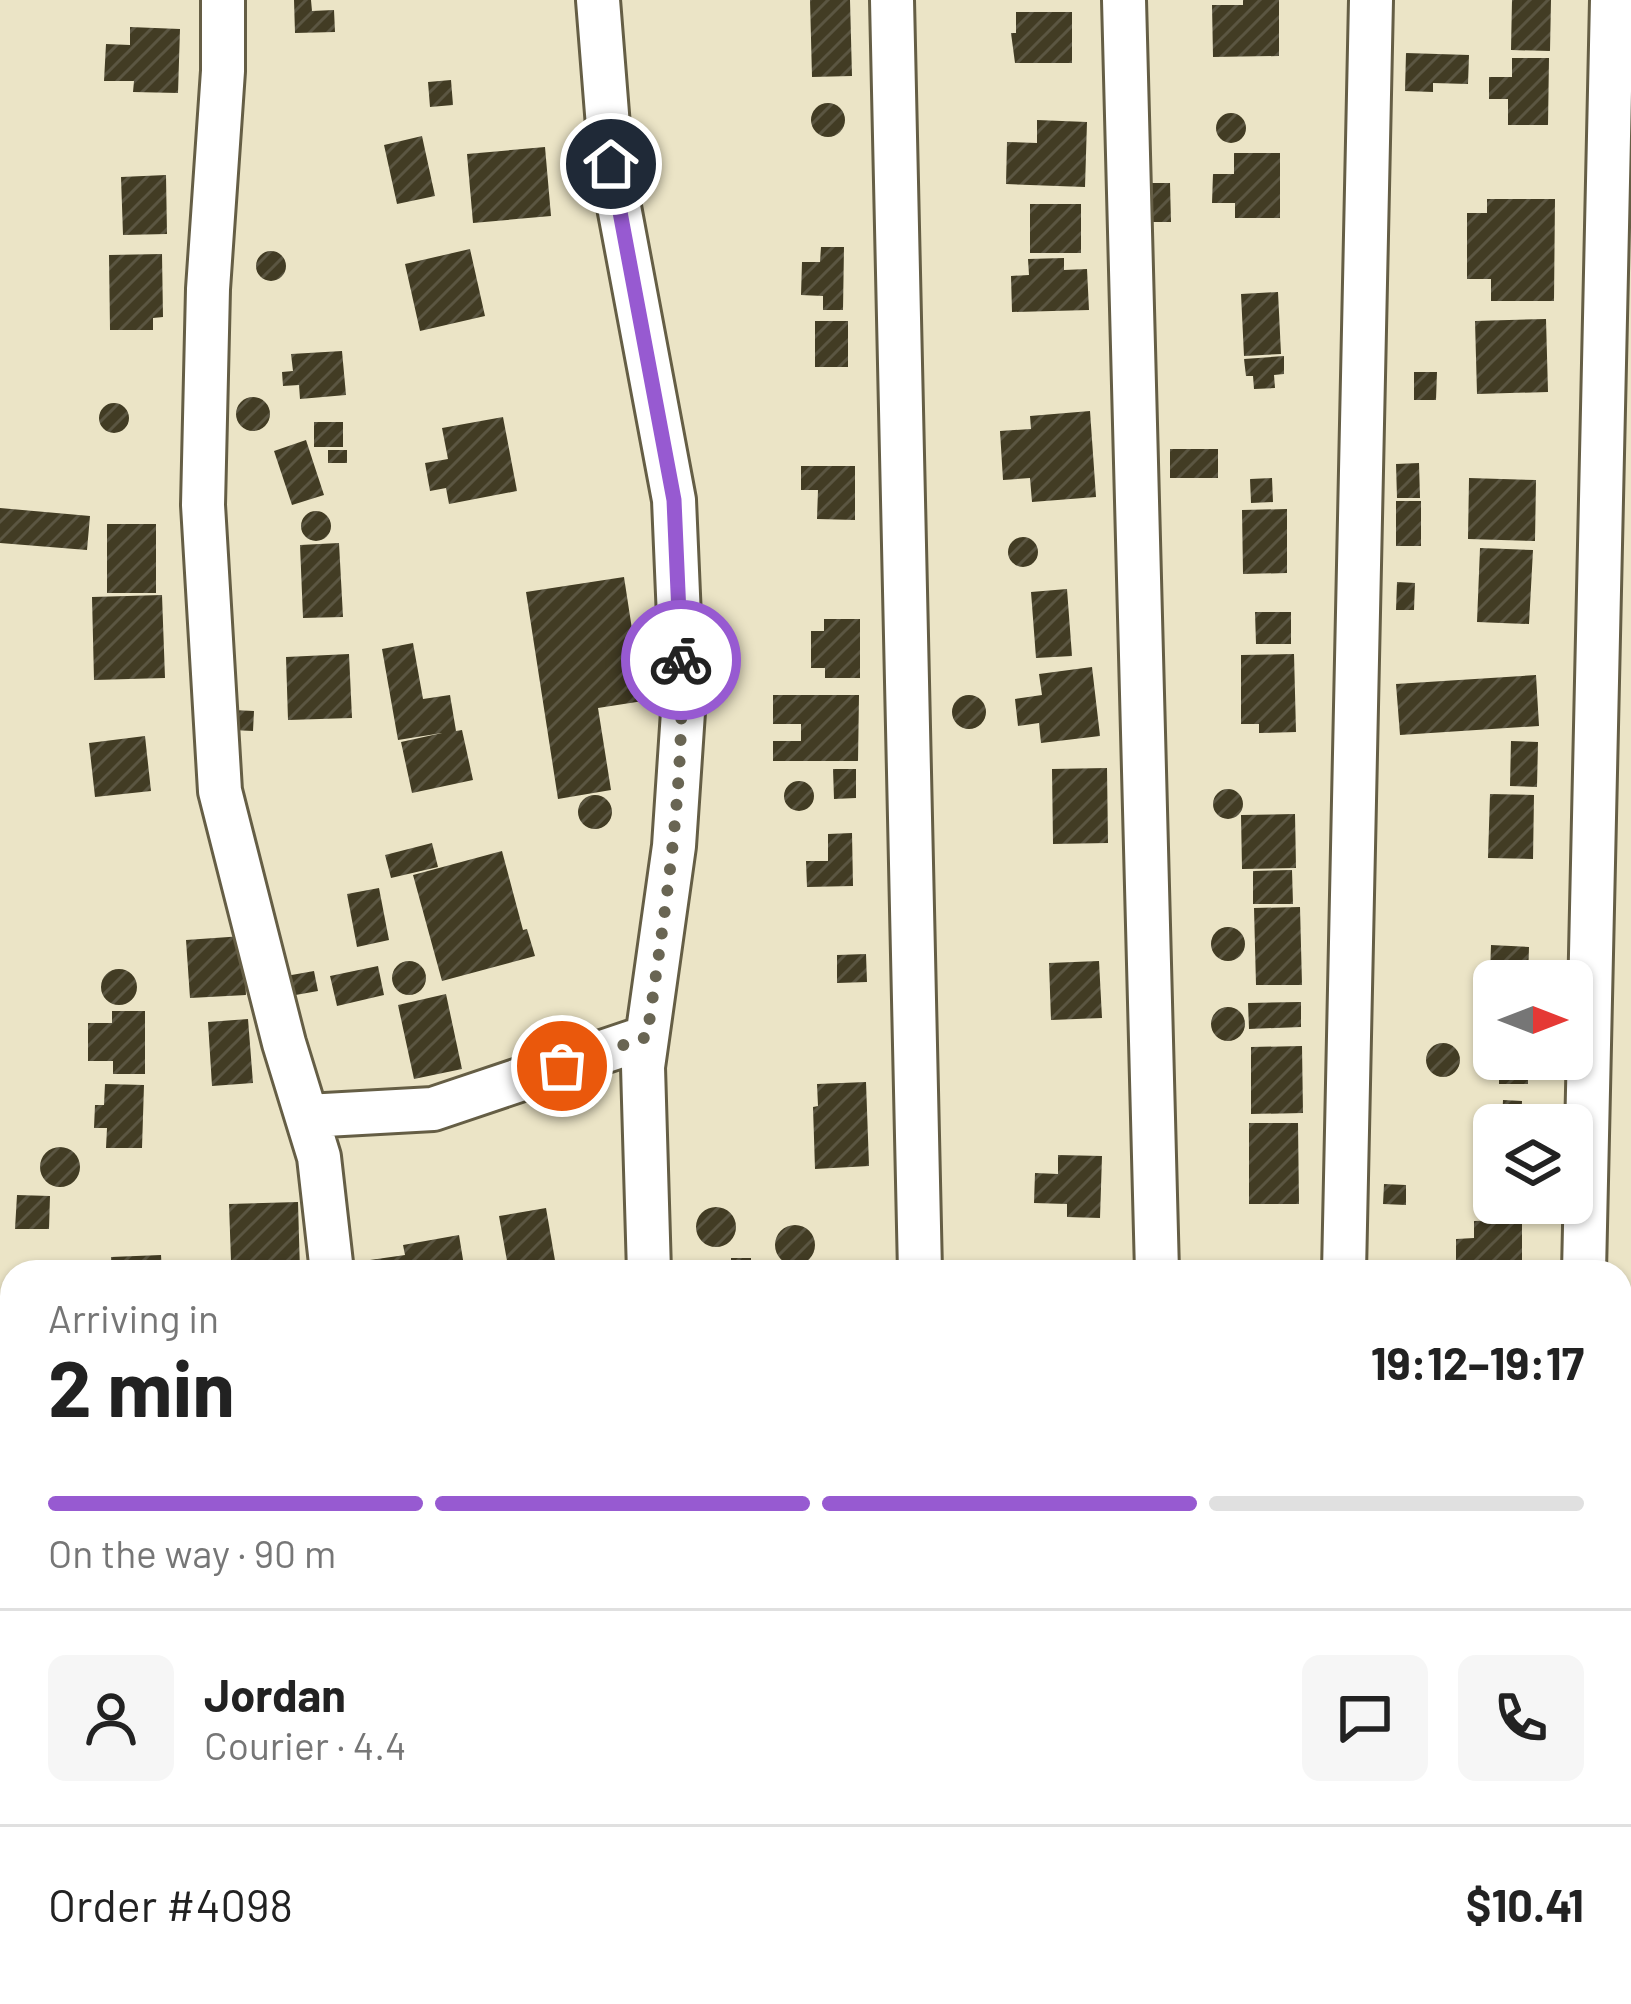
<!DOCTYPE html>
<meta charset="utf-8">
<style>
:root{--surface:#fff;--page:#f6f6f6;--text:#222;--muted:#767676;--line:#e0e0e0;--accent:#975ad1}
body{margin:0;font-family:Barlow,sans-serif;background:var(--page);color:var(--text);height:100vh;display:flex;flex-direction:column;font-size:45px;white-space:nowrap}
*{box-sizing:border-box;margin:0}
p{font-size:39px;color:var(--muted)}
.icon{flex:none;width:66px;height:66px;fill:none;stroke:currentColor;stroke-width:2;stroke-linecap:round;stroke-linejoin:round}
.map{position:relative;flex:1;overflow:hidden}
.side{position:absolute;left:0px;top:1260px;width:1632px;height:744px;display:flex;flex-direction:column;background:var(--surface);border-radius:36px 36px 0 0;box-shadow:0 3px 9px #0004}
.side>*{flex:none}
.needle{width:78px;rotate:90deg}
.buttons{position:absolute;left:1473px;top:960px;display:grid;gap:24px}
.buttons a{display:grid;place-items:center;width:120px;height:120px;border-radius:18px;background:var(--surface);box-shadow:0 3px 9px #0004;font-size:60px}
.pin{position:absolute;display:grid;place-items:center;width:102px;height:102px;color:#fff;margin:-51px;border:6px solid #fff;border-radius:50%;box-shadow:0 3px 12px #0007}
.courier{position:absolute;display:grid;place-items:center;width:120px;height:120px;margin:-60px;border:9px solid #975ad1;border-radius:50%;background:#fff;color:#222;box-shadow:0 3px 15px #0007}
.head em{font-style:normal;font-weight:700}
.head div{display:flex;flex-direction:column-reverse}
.head{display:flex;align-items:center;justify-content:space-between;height:204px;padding:0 48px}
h1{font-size:78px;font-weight:700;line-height:90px}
.bar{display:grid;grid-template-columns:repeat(4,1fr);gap:18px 12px;align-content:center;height:144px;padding:0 48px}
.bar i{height:15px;border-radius:9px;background:var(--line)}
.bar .active{background:var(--accent)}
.bar p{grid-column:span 4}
.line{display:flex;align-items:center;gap:30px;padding:0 48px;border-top:3px solid var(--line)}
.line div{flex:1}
.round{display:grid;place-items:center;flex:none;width:126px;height:126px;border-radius:18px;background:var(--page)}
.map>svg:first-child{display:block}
</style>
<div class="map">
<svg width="1631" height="2004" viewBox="0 0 1631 2004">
<defs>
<pattern id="building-hatch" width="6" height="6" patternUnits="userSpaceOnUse" patternTransform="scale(3)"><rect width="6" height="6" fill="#423c24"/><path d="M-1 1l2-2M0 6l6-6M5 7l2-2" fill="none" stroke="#5b5642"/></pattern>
</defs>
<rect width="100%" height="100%" fill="#ebe4c6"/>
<path fill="url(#building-hatch)" d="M294 0H311L312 11 334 10 335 32 295 33Z
M810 0H850L852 76 812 77Z
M1243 0H1279V56L1213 57 1212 5H1243Z
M1512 0H1551L1550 51 1511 50Z
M1016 12H1072V63H1015L1011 33H1016Z
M130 27 180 29 178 93 133 92 134 81H104L106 44 130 45Z
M1406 53 1469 55 1468 84 1433 83V92L1405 91Z
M1512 58H1549L1548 125H1508V99H1489V77H1512Z
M451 80 453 105 430 107 428 82Z
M811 120a17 17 0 1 1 34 0a17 17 0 1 1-34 0Z
M1216 128a15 15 0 1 1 30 0a15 15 0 1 1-30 0Z
M1037 120 1087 122 1085 187 1006 184 1007 142 1037 143Z
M422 136 435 196 397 204 384 145Z
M545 147 551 216 473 223 467 154Z
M1234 153H1280V218H1235V203H1212L1213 174H1234Z
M166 175 167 234 123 235 121 177Z
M1152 183H1170L1171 222H1153Z
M1487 199H1555L1554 301H1491V279H1467V213H1487Z
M1030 204H1081V253H1030Z
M821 247H844L843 310H823V296L801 295 802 262H820Z
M470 249 485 316 420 331 405 264Z
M256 266a15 15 0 1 1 30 0a15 15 0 1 1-30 0Z
M162 254 163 317 153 318V330H110L109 255Z
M1064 258V270L1087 269 1089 310 1012 312 1011 276 1029 275 1028 259Z
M1278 292 1281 354 1244 356 1241 294Z
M1546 319 1548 392 1477 394 1475 321Z
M815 321H848V367H815Z
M342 351 346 395 300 399 299 385 283 386 282 372 293 371 291 354Z
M1284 356V374L1274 375 1275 388 1254 389 1253 376H1246L1244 359Z
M1414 372H1437L1436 400H1414Z
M236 414a17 17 0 1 1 34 0a17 17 0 1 1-34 0Z
M99 418a15 15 0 1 1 30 0a15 15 0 1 1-30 0Z
M1090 411 1096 497 1032 502 1030 478 1003 480 1000 431 1031 429 1030 416Z
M503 417 517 491 449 504 446 488 430 491 425 463 448 459 442 428Z
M314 422H343V447H314Z
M306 440 324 495 292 505 274 451Z
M1170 449H1218V478H1170Z
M328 450H347V463H328Z
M1419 463 1420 498H1397L1396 464Z
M801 466H855V520L817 519 818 490H801Z
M1272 478 1273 502 1251 503 1250 479Z
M1469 478 1536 480 1535 541 1468 539Z
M1396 501H1421V546H1396Z
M0 508 90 516 87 550 0 543Z
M1287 509V573L1243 574 1242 510Z
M301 526a15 15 0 1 1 30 0a15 15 0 1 1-30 0Z
M107 524H156V593H107Z
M1008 552a15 15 0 1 1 30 0a15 15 0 1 1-30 0Z
M339 543 343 617 303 618 300 545Z
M1480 548 1533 550 1529 624 1477 622Z
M624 577 643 701 598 708 611 790 558 799 526 592Z
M1397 582 1415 583 1414 610H1396Z
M1067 589 1072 656 1036 658 1031 592Z
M162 595 165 678 94 680 92 597Z
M1255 612H1291V644H1256Z
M824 619H860V678H825V668H811V631H824Z
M413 643 423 699 450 695 456 731 462 730 473 780 412 793 401 742 442 733 398 740 382 649Z
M349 654 352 718 288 720 286 657Z
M1294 654 1296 732 1259 733V724H1241V655Z
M1092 667 1100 736 1041 743 1039 723 1018 726 1015 699 1042 695 1039 674Z
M1536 675 1539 726 1400 735 1396 684Z
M952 712a17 17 0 1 1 34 0a17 17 0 1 1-34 0Z
M773 695H859L858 761H773V741H801V724H773Z
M233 710 254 711 253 731 232 730Z
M145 736 151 791 95 797 89 743Z
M1511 741 1538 742 1537 787 1510 786Z
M1107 768 1108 843 1053 844 1052 769Z
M833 769H856V798L834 799Z
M784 796a15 15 0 1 1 30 0a15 15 0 1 1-30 0Z
M1213 804a15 15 0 1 1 30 0a15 15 0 1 1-30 0Z
M1490 794 1534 795 1533 859 1488 858Z
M578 812a17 17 0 1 1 34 0a17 17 0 1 1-34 0Z
M1295 814 1296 868 1242 869 1241 815Z
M852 833 853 886 807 887 806 861H828V834Z
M432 843 438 867 391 878 385 855Z
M502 851 523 930 527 929 535 956 442 981 413 875Z
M1292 870 1293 904H1253V871Z
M379 888 389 940 357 947 347 894Z
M1300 907 1302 985H1256L1254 908Z
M1211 944a17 17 0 1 1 34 0a17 17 0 1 1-34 0Z
M243 936 246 995 190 998 186 940Z
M1491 945 1529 947 1528 981H1494V1031H1488Z
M866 954 867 982 837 983V955Z
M1099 961 1102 1018 1051 1020 1049 963Z
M392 978a17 17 0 1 1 34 0a17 17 0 1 1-34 0Z
M378 966 384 995 337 1006 330 976Z
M101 987a18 18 0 1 1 36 0a18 18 0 1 1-36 0Z
M314 971 318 991 290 996 286 976Z
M446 994 462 1069 414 1079 398 1005Z
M1301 1002V1027L1249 1029 1248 1003Z
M1211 1024a17 17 0 1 1 34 0a17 17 0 1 1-34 0Z
M112 1011H145V1074H113V1061H88V1023H112Z
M248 1019 253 1083 212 1086 208 1022Z
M1426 1060a17 17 0 1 1 34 0a17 17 0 1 1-34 0Z
M1302 1046 1303 1113 1251 1114V1047Z
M1499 1059H1528V1084H1499Z
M866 1082 869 1166 815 1169 813 1107 818 1106 817 1084Z
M105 1084 144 1085 142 1148H106L107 1128H94L95 1105H104Z
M1503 1100 1522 1101 1521 1125H1494V1148L1475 1147 1476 1120 1502 1121Z
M1249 1123H1298L1299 1204H1249Z
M40 1167a20 20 0 1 1 40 0a20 20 0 1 1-40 0Z
M1058 1155 1102 1156 1100 1218 1067 1217V1204L1034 1203 1035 1173 1058 1174Z
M1384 1184 1406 1185V1205L1383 1204Z
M17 1195 50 1196 49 1229H15Z
M298 1202 300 1272H184V1263L231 1261 229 1204Z
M696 1227a20 20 0 1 1 40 0a20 20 0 1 1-40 0Z
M546 1208 557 1272H509L499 1216Z
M1522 1220V1272H1456V1239L1474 1238V1221Z
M775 1245a20 20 0 1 1 40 0a20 20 0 1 1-40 0Z
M459 1235 465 1272H372L370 1260 405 1255 403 1245Z
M161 1255 162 1272H112L111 1257Z
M731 1258H751V1272H731Z
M0 1910H12V1960L0 1961Z
M282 1992H319V2004H282Z
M1076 1992H1116L1117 2004H1077Z
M1458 1992H1492V2004H1457Z"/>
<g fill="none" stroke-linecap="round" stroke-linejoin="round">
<defs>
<path id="minor" d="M223 0V71L208 289 203 505 220 791 284 1043 319 1157 332 1272
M598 0 611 164 674 500 683 712 674 846 643 1067 649 1272
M892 0 920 1272
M1124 0 1157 1272
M307 1116 433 1109 647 1037
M1344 1272 1371 0
M1584 1272 1612 0
M669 1992 670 2004
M927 1992V2004
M375 2004V1992
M1158 2004 1159 1992
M1346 2004V1992
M1566 2004V1992"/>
</defs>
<use href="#minor" stroke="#655e45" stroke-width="48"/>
<use href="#minor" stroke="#fff" stroke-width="42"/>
</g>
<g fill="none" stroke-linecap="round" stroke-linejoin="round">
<path stroke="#696553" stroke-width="12" stroke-dasharray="0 21.6" d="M562 1066 647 1037C665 911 685 787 681 660"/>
<path stroke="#975ad1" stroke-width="15" d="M611 164 674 500 681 660"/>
</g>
</svg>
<div class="buttons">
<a><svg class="needle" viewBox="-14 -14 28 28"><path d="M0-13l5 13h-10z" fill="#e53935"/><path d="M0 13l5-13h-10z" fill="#767676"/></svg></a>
<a><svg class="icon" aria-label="layers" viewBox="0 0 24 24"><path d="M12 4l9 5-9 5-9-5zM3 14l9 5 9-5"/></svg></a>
</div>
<div class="pin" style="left:562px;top:1066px;background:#ea580c"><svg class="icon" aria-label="bag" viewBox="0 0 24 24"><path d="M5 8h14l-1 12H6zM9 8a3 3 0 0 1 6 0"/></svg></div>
<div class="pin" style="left:611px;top:164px;background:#1f2937"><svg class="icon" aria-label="home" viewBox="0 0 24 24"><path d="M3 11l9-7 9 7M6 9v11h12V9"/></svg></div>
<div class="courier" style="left:681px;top:660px"><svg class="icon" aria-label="bike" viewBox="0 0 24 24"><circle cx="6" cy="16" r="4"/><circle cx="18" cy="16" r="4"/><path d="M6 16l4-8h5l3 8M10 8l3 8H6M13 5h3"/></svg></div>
<section class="side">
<div class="head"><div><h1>2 min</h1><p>Arriving in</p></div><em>19:12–19:17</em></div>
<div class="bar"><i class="active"></i><i class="active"></i><i class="active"></i><i></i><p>On the way · 90 m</p></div>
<div class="line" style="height:216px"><a class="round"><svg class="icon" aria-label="person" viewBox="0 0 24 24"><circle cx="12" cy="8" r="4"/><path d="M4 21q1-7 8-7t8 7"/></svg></a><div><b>Jordan</b><p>Courier · 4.4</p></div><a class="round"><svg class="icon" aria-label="chat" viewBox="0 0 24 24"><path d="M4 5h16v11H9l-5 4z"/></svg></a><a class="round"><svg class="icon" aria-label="phone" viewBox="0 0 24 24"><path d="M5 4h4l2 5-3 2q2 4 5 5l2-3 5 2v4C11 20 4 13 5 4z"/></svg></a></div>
<div class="line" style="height:156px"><div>Order #4098</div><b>$10.41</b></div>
</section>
</div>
